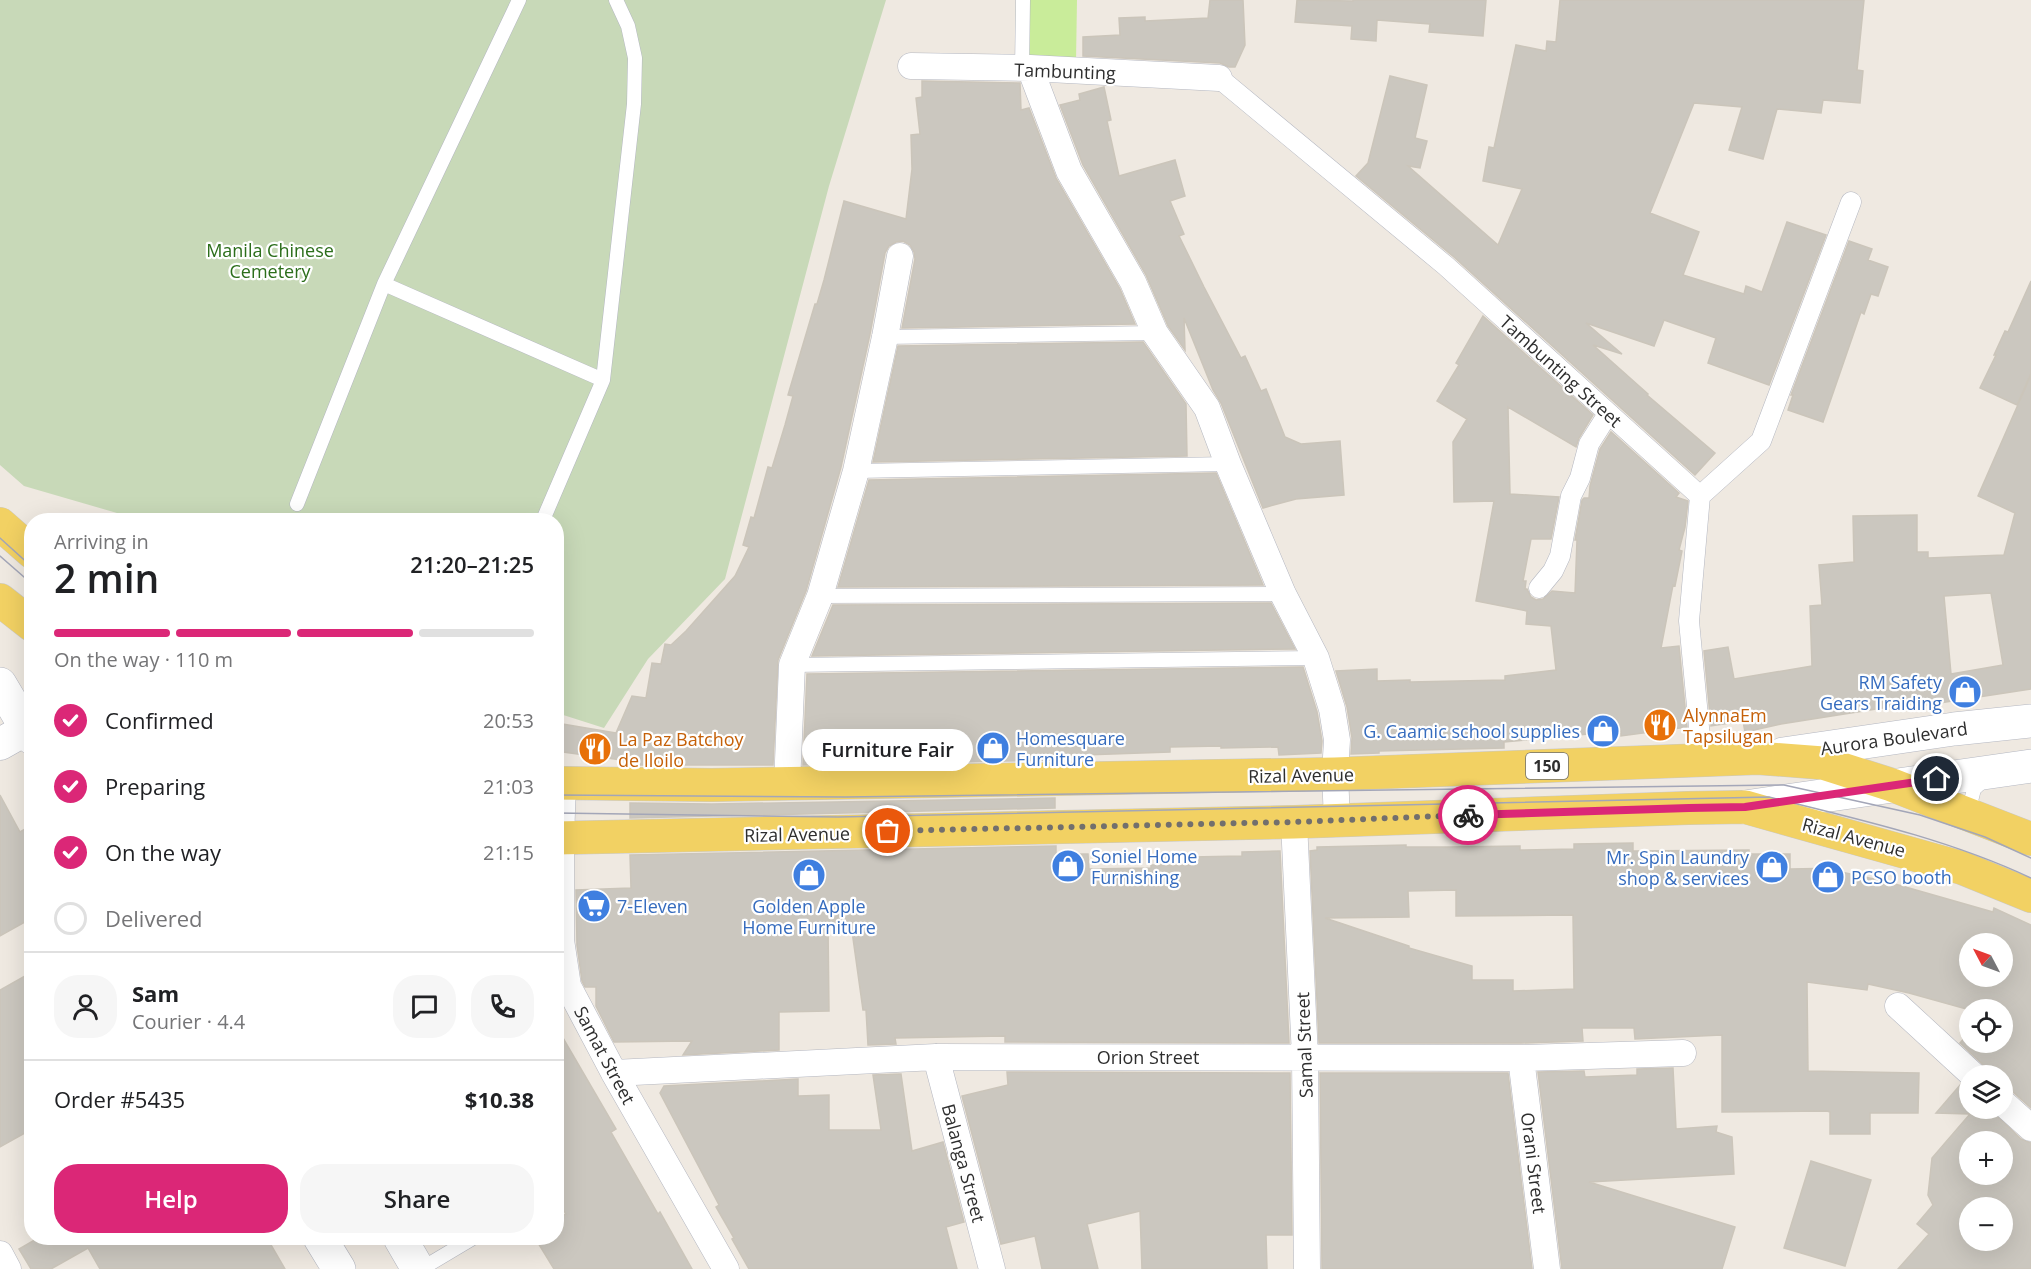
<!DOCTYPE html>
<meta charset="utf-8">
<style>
:root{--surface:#fff;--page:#f6f6f6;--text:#202124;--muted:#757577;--line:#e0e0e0;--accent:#db2777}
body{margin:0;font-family:"Open Sans",sans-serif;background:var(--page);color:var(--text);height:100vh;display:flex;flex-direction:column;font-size:22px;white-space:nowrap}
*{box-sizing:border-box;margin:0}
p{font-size:20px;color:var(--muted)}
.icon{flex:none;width:33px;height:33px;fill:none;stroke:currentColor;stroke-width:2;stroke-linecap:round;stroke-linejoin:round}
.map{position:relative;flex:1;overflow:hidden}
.side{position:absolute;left:24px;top:513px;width:540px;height:732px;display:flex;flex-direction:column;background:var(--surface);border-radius:24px;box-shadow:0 6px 24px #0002}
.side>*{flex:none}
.needle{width:39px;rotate:311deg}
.buttons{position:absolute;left:1959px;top:933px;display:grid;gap:12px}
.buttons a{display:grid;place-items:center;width:54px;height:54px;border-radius:50%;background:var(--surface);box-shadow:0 6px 24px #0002;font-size:30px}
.pin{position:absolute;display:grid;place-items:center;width:51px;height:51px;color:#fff;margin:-26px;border:3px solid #fff;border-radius:50%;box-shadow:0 2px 6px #0007}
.courier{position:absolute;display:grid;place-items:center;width:60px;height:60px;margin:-30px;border:4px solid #db2777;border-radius:50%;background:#fff;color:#222;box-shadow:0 2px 8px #0007}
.bubble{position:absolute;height:42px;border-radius:21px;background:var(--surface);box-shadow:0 6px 24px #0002;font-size:20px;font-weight:600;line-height:42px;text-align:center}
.overview em{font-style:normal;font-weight:600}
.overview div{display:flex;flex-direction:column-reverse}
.overview{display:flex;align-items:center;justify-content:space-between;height:102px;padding:0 30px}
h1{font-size:39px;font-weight:600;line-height:45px}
.bar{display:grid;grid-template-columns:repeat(4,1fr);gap:9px 6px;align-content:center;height:72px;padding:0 30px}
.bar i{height:8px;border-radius:4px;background:var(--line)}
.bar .on{background:var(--accent)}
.bar p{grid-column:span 4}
.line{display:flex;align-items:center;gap:15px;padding:0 30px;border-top:2px solid var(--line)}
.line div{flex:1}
.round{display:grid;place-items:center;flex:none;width:63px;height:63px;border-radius:24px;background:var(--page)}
ol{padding:0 30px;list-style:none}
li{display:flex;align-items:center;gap:18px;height:66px}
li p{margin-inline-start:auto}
li .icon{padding:6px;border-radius:50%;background:var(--accent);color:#fff;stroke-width:4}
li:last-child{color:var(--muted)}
li i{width:33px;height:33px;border:3px solid var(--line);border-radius:50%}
.cta{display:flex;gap:12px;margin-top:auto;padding:12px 30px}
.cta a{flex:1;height:69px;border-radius:24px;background:var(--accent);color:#fff;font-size:24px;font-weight:600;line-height:69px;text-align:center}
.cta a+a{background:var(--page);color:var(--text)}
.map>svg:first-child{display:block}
</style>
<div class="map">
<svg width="2031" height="1269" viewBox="0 0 2031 1269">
<rect width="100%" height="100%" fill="#efe9e1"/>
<path fill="#c8d9b8" d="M0 0H886L829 186 725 579 648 659 604 728 557 713 556 520H141L24 486 0 465Z"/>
<path fill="#c9ec9a" d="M1016 0H1077L1076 61H1015Z"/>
<path fill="#cbc7bf" stroke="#cbc5ba" stroke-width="1.5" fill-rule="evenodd" d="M1210 0H1243L1245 45 1235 67H1229L1220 63 1083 56V37L1120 35 1119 18 1145 17V21L1208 18Z
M1297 0 1353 1V0H1486L1483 36 1429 32 1430 24 1377 20 1376 41 1351 39 1352 26 1295 22Z
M1560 0H1864L1857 70 1863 71 1860 103 1823 100 1821 113 1777 109 1763 159 1729 150 1742 107 1694 103 1650 213 1699 232 1683 275 1744 294 1746 286 1762 292 1787 222 1826 235 1769 385 1708 363 1716 338 1664 320 1654 346 1586 323 1622 354 1593 345 1648 394 1647 395 1715 453 1695 475 1454 257 1356 176 1368 163 1390 76 1427 85 1415 138 1427 141 1420 168 1408 166 1498 245 1522 189 1483 181 1489 147 1494 148 1516 45 1546 51 1547 41 1556 42Z
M922 81 1020 83 1021 110 1029 108 1056 178 1120 289 1135 324 902 328 915 259 914 252 910 245 903 241 896 242 889 246 885 253 870 334 841 467 806 591 778 660 773 765H629V761L556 751V723L616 733 632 696 646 698 652 663 661 664 665 644 671 645 686 631 735 576 749 547 743 545 751 517 754 518 768 467 772 468 785 425 793 396 788 395 815 304H817L824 280 844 201 906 219 912 169 911 135 920 134 916 98 922 97Z
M1104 87 1111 120 1107 121 1119 176 1175 160 1185 196 1170 201 1184 234 1179 236 1204 287 1241 358 1245 356 1261 391 1266 389 1285 437 1301 444 1340 441 1344 495 1296 499 1263 508 1221 403 1213 390 1184 318 1185 350 1168 326 1146 275 1083 165 1060 105 1080 100 1079 94Z
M1849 241 1872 249 1868 260 1888 267 1878 296 1871 294 1864 314 1861 312 1823 422 1788 410 1793 395H1791Z
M2031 281V373L2017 405 1980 388 1996 355H1994L2005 331 2008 332Z
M1483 316 1593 415 1579 438 1576 447 1508 407 1510 494 1559 497 1551 539H1531L1523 581H1526L1525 589H1527L1531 597 1536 600 1543 599 1552 591 1575 593 1577 540H1575L1582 500 1584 498H1589L1590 486 1600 449 1611 432 1679 493 1676 497 1688 501 1685 527 1679 550 1682 551 1675 586 1673 585 1661 648 1679 646 1687 727 1621 736V731L1504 742V748L1379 751V753L1351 754 1352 738 1347 707 1336 671 1377 669V681L1410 680V682L1505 680V676L1556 670 1551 626 1526 624 1527 611 1476 601 1494 501 1454 502 1453 442 1467 419 1437 401 1459 365 1456 363Z
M1143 342 1186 404 1187 456 873 462 898 346Z
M2031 375V689L1927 705V701L1781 724 1745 732 1743 721 1711 726 1704 651 1728 647 1734 679 1812 666 1810 606 1822 605 1819 565 1854 562 1853 516 1917 515V552H1928V558L2004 555 2015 513 1978 496ZM1991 593 2003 665 1951 674 1944 596Z
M1216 473 1263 585 838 587 869 480Z
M1271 603 1295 649 812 656 833 605Z
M1303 667 1317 712 1322 741 1321 753 1279 755 1278 747 1221 748V746L1170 747V752L1054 756V760L803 765 807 674Z
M0 795 20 832 32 825V918L0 936Z
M1055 798V808L630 818V803L712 804Z
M1633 843V851L1749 850V854H1790V869L1841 868V872L1888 882 1993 912 1994 908 2031 925V1108L2012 1091 2002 1087V1076H1989L1988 1073 1993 1074 1960 1043 1970 1032V1042H2002V1010H1970L1909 993 1868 984 1867 990 1807 982 1808 1071 1919 1073 1918 1113H1870V1134H1830V1112L1827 1111 1722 1112V1035L1635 1039 1634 1028H1582L1583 1041 1521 1043H1319L1310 851 1317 850V847L1406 845V847H1450L1520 846V850L1574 849V844ZM1456 890V916L1573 915 1574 989 1513 991V980H1472V966L1409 948V946L1325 918 1409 917 1408 891ZM1970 944H2002V976H1970Z
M1056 846V854H1088L1089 869 1151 868V865H1193L1192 857 1242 856V852L1280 851 1289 1043 1005 1042V1036L895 1038 896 1044 868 1045 866 1010H863L851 924 828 926 829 1011 779 1012V1050L683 1055 692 1041 614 1042 596 1006V987H585L582 981 577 945 576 890 631 888 630 855Z
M32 972V1129L0 1147V990Z
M556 1026 616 1129 611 1132 658 1214 660 1212 692 1269H554L535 1238H556V1220L566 1214 556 1198Z
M1673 1068 1676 1129 1717 1126 1716 1132 1732 1137 1734 1174 1589 1182 1735 1227 1722 1269H1562L1538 1072 1584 1071 1585 1077 1637 1075V1069Z
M1007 1072 1290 1073 1292 1235H1266L1267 1269H1142L1140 1211 1087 1224 1098 1269H1042L1035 1236 1001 1244 962 1096 1008 1085Z
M1320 1073H1508L1532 1269H1322Z
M901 1074 912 1151 943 1142 964 1222 946 1227 957 1269H749L732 1239 734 1238 716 1207 719 1205 660 1093 664 1086 798 1079V1096L829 1095V1130H881L873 1075Z
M1961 1084 1970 1090V1108H1989L2021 1139 2031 1143V1269H1898L1929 1234 1917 1224 1933 1205 1928 1195 1932 1158 1970 1114 1936 1113ZM1970 1142H2002V1174H1970ZM1970 1208H2002V1240H1970Z
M1811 1161 1871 1180 1845 1266 1784 1248Z
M38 1238H267L285 1269H100L88 1248 51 1269H31L19 1249Z"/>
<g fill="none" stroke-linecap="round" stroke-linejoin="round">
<defs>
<path id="service" d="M1022 69 1023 0
M384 284 603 380
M885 337 1155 333
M856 471 1228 464
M297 504 384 284 519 0
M543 520 603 380 634 104 635 58 628 26 616 0
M820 596 1283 594
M792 665 1316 658
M1978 815 1971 801 1974 789 1986 778
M421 1269 473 1238"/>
<path id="pedestrian" d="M1219 78 1446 266 1700 496 1689 621 1702 759
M1700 496 1761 441 1851 202
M1539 588 1553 571 1560 556 1571 496 1580 478 1589 444 1608 414"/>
<path id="minor" d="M911 66 1030 68 1219 78
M1030 68 1069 171 1133 282 1155 333 1207 408 1228 464 1283 594 1316 658 1332 709 1337 740 1335 774 1337 820
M563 783 561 839V940L568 986 614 1073 726 1269
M787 785 792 665 820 596 856 471 885 337 900 256
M1294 822 1305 1057 1307 1269
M1898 1006 1974 1076
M936 1057 992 1269
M1521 1058 1547 1269
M614 1073 936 1057 1521 1058 1683 1053
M2002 1102 2031 1128
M0 1254 8 1269"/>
<path id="tertiary" d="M0 744 32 726"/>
<path id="secondary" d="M0 684 32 738
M1783 754 1954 729 2031 721
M1745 807 2031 766
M320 1238 339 1269
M400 1238 418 1269"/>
<path id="primary" d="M0 524 32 552
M0 600 32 625
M556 783 712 785 1335 774 1758 758 1823 763 1892 785 2031 839
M556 838 1294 822 1688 808 1745 807 1962 868 2031 896"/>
</defs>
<use href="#service" stroke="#b4b7c1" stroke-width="15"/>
<use href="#pedestrian" stroke="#b4b7c1" stroke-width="21"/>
<use href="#minor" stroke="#b4b7c1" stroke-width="27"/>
<use href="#tertiary" stroke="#b4b7c1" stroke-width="33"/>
<use href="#secondary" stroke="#b4b7c1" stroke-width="34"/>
<use href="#primary" stroke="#c9c9c9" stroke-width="34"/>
<use href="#service" stroke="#fff" stroke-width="14"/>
<use href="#pedestrian" stroke="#fff" stroke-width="20"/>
<use href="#minor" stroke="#fff" stroke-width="26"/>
<use href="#tertiary" stroke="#fff" stroke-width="32"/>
<use href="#secondary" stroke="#fff" stroke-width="33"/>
<use href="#primary" stroke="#f2d163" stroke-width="33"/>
<path stroke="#a3a6b8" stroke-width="1.5" d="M0 538 32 567
M0 556 32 584
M556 795 845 797 1784 785 1920 815 1985 837 2031 858
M556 813 838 817 1769 797C1858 819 1948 839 2031 878"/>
</g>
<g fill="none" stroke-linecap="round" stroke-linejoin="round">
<path stroke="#726f6d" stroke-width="6" stroke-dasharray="0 10.8" d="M888 831 1294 822 1468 815"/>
<path stroke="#db2777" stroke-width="8" d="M1468 815 1689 808 1745 807 1937 779"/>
</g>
<defs>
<symbol id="shop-disc" viewBox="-11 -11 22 22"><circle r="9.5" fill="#3f7fe0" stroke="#fff"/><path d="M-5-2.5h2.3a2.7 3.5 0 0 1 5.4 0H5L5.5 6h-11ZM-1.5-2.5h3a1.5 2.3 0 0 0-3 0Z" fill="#fff"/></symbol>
<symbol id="restaurant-disc" viewBox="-11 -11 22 22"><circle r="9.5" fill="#e8710a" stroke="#fff"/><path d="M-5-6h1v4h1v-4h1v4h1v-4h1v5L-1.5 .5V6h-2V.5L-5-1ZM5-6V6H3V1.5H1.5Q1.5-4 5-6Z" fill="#fff"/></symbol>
<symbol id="supermarket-disc" viewBox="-11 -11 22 22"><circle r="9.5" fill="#3f7fe0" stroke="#fff"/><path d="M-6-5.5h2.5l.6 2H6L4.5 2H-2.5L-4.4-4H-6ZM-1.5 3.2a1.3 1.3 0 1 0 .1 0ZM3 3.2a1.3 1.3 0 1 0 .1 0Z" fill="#fff"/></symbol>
</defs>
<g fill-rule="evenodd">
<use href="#shop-disc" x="1946" y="673" width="38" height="38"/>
<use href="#restaurant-disc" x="1641" y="706" width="38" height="38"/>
<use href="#shop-disc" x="1584" y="712" width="38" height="38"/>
<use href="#shop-disc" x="974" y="729" width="38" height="38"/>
<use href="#restaurant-disc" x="576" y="730" width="38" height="38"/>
<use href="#shop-disc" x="1049" y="847" width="38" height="38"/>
<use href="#shop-disc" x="1753" y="848" width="38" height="38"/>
<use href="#shop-disc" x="790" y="856" width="38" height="38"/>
<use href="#shop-disc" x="1809" y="858" width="38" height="38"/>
<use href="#supermarket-disc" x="575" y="887" width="38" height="38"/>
</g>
<g text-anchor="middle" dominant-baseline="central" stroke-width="4.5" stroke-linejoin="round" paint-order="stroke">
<rect fill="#fff" stroke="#6d6d6d" stroke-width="1.5" x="1526" y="753" width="42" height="26" rx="4.5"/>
<g font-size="16" font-weight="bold" fill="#2e2e2e">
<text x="1547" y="766">150</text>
</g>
<g font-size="18" fill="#2e2e2e" stroke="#fff">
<text transform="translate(1065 71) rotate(2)">Tambunting</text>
<text transform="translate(1561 371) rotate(42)">Tambunting Street</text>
<text transform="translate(1894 738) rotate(-8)">Aurora Boulevard</text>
<text transform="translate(1301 775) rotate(-1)">Rizal Avenue</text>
<text transform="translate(797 834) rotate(-1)">Rizal Avenue</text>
<text transform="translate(1854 837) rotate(15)">Rizal Avenue</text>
<text transform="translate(1304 1045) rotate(-92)">Samal Street</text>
<text transform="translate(605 1055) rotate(62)">Samat Street</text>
<text x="1148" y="1057">Orion Street</text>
<text transform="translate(964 1163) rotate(75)">Balanga Street</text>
<text transform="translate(1534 1163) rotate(83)">Orani Street</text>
</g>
<g font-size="18" fill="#2c6e1b" stroke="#fff">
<text x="270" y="250">Manila Chinese<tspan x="270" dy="21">Cemetery</tspan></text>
</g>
<g font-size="18" fill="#366cbe" stroke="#fff" text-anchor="start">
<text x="1942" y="682" text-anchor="end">RM Safety<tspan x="1942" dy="21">Gears Traiding</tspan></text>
<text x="1580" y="731" text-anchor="end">G. Caamic school supplies</text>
<text x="1016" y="738">Homesquare<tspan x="1016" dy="21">Furniture</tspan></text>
<text x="1091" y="856">Soniel Home<tspan x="1091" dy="21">Furnishing</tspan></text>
<text x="1749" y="857" text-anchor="end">Mr. Spin Laundry<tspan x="1749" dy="21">shop &amp; services</tspan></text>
<text x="1851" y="877">PCSO booth</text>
<text x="617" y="906">7-Eleven</text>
<text x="809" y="906" text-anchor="middle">Golden Apple<tspan x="809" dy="21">Home Furniture</tspan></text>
</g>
<g font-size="18" fill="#c56008" stroke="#fff" text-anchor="start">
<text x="1683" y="715">AlynnaEm<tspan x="1683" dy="21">Tapsilugan</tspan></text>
<text x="618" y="739">La Paz Batchoy<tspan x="618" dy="21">de Iloilo</tspan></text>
</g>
</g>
</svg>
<div class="buttons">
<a><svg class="needle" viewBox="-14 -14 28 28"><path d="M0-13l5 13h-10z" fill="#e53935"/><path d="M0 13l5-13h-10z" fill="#757577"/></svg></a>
<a><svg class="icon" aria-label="locate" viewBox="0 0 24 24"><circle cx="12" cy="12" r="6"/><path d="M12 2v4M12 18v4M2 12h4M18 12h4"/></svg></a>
<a><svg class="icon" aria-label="layers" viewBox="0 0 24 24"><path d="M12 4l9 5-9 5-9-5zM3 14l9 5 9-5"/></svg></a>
<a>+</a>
<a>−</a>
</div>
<div class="pin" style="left:888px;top:831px;background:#ea580c"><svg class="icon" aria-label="bag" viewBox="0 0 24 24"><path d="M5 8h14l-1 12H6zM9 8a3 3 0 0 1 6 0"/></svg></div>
<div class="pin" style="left:1937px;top:779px;background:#1f2937"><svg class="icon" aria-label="home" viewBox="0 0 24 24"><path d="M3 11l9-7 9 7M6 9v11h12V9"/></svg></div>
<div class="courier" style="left:1468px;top:815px"><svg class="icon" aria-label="bike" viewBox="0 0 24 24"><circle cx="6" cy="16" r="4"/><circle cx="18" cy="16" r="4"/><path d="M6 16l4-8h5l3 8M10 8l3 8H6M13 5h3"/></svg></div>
<div class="bubble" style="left:802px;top:729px;width:171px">Furniture Fair</div>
<section class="side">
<div class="overview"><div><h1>2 min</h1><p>Arriving in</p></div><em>21:20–21:25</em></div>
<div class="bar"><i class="on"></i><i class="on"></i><i class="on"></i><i></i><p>On the way · 110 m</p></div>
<ol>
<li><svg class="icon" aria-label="check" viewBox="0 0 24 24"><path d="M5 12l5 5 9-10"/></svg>Confirmed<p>20:53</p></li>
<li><svg class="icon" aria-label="check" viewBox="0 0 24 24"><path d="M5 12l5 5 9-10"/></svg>Preparing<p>21:03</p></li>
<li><svg class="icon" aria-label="check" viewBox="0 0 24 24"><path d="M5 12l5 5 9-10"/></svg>On the way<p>21:15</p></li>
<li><i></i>Delivered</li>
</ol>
<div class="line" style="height:108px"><a class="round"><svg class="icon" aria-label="person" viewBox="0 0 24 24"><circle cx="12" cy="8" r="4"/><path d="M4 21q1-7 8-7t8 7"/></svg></a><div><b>Sam</b><p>Courier · 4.4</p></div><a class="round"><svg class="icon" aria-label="chat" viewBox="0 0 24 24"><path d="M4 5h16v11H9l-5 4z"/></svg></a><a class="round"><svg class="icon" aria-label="phone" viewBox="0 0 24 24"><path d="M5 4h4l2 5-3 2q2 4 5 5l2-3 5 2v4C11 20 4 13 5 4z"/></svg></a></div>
<div class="line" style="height:78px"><div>Order #5435</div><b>$10.38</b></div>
<div class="cta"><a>Help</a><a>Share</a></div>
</section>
</div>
